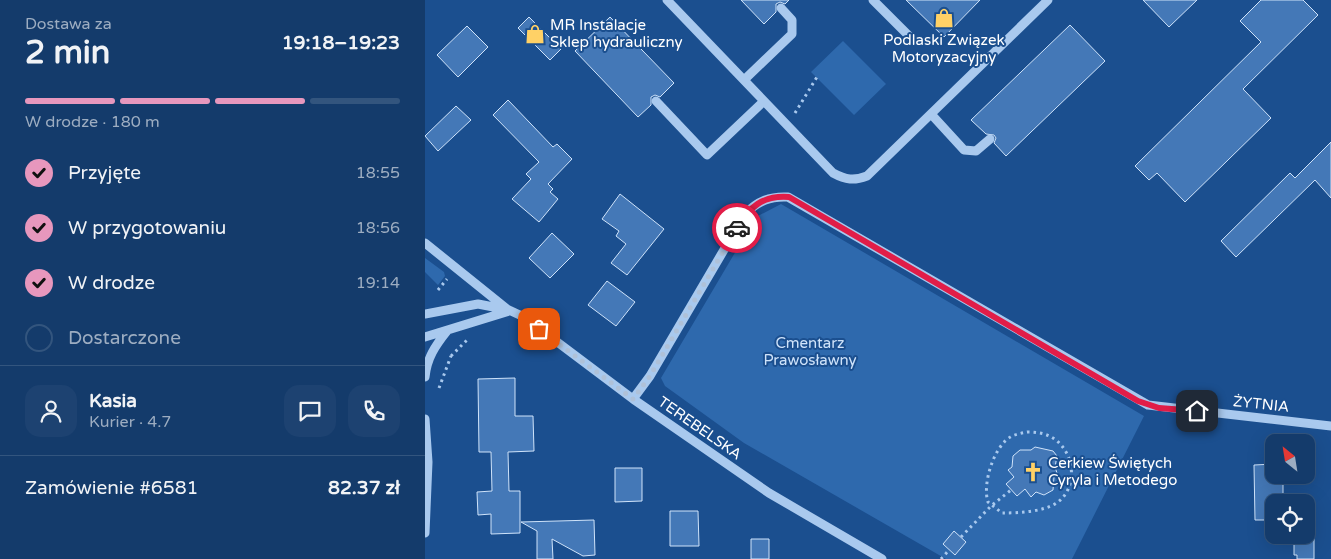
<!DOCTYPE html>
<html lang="pl">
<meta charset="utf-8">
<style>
:root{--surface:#143b6b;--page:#1d4271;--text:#f1f3f6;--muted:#9dadc1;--line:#33557e;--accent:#e797bd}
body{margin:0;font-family:"Varela Round",sans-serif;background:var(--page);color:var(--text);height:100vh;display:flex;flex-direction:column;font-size:19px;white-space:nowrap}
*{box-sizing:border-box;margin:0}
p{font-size:16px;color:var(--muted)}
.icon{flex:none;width:28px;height:28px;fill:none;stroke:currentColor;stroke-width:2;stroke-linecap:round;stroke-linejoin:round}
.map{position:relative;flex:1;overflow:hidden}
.drawer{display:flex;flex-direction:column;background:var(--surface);width:425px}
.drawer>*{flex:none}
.needle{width:32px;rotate:330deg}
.tools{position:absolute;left:840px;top:434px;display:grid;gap:10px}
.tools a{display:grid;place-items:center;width:50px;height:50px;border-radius:10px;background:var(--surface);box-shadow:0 5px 20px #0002,0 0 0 1px var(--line);font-size:25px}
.pin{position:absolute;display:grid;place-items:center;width:42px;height:42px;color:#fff;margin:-21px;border-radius:10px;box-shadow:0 2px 8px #0006}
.courier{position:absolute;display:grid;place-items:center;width:50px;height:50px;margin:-25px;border:4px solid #e11d48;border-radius:50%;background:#fff;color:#222;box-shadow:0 1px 6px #0007}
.head em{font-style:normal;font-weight:700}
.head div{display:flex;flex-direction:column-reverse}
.head{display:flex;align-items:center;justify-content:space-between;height:85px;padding:0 25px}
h1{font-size:32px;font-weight:700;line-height:38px}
.bar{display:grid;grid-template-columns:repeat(4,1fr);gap:8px 5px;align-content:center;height:60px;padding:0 25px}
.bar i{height:6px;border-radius:4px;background:var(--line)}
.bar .current{background:var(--accent)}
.bar p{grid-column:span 4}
.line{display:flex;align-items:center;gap:12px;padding:0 25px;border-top:1px solid var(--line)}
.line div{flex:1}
.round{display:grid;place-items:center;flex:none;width:52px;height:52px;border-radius:15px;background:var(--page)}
ol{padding:0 25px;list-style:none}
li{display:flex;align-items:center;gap:15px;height:55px}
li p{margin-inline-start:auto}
li .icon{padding:5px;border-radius:50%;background:var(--accent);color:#111;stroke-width:4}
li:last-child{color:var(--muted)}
li i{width:28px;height:28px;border:2px solid var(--line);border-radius:50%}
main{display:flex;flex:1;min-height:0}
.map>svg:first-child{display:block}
</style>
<main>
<section class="drawer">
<div class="head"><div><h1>2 min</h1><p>Dostawa za</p></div><em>19:18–19:23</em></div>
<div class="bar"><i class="current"></i><i class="current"></i><i class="current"></i><i></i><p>W drodze · 180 m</p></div>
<ol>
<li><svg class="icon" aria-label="check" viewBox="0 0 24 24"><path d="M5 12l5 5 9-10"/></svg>Przyjęte<p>18:55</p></li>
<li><svg class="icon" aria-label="check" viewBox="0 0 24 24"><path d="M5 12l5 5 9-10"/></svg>W przygotowaniu<p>18:56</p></li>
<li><svg class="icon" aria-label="check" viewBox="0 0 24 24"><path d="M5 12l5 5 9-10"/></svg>W drodze<p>19:14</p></li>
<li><i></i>Dostarczone</li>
</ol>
<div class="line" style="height:90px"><a class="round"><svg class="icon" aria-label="person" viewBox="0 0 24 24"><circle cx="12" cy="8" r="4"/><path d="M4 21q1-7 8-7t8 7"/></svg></a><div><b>Kasia</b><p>Kurier · 4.7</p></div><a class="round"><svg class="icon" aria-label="chat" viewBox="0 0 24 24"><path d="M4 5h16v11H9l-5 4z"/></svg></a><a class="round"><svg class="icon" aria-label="phone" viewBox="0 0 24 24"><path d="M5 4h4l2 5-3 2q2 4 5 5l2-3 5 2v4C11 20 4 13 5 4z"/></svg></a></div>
<div class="line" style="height:65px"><div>Zamówienie #6581</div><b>82.37 zł</b></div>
</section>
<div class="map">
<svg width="906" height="559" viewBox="0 0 906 559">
<rect width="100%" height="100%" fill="#1b4f8f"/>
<path fill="#2e69ad" d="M418 41 461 84 429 115 386 72Z
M356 204 719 416 647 559H521L319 443 240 386 236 378 331 217Z
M0 258 19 272 20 276 13 285 0 272Z"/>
<path fill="#4478b7" stroke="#cfe3fa" d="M316 0H364L360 4 355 2 351 4V12L339 24Z
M481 0H555L519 37Z
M718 0H772L744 27Z
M836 0H878L893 15 818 89 846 118 760 202 732 173 724 180 710 166 836 42 815 21Z
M104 17 136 49 125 60 93 28Z
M185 17 249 83 235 97 230 95 226 97V105L213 117 150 51Z
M645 25 680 61 581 156 569 143 571 138 569 135 561 134 546 120Z
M42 26 63 47 33 77 12 55Z
M83 100 128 147 132 144 147 159 123 184 128 189 125 192 133 199 114 222 87 199 106 179 101 174 114 162 68 115Z
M31 106 46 120 13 151 0 136Z
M906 142V198L890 180 811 257 796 241 865 173 870 178Z
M195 194 239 229 202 275 186 263 201 244 191 236 194 231 177 219Z
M127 233 149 254 125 278 104 258Z
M182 281 210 302 191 326 163 305Z
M90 378V416H108L109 451 83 452 84 491H95V533L66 534V514L53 515 52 492 67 491 66 452H54L53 379Z
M610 447 628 451 632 456 630 467 632 473 629 477 628 490 619 495 611 492 606 497 600 489 592 496 581 484 589 477 583 470 587 467 588 456 595 450H606Z
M849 464V475H858V502H849V520H830L829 465Z
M190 468H217V501L190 502Z
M245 511H273L274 546H245Z
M169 520 170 555 158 556 127 539 128 559H112V531L96 522Z
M529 531 541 542 530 555 518 544Z
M869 535H889V559H872V555H869Z
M326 539H344V559H326Z"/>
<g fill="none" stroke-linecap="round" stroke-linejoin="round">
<path stroke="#a9c9ee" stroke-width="3" stroke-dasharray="2.5 4" stroke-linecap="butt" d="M370 113 392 77
M13 290 22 279
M26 356 43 339
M14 388 26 356
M602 432C611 432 620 433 628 438 649 451 654 486 633 502 619 512 594 513 577 513L563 502C557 484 569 445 587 436 592 434 597 433 602 432Z
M536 537 566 506 586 490
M516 559 524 550"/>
<path stroke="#a9c9ee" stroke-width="9" d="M242 0 408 173C421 180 429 181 442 176L623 0
M448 0 488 40
M319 80 367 34V20L356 8
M231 101 282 155 339 101
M506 114 539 150 551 151 565 139
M0 243 82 309
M0 314 53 304 84 310 99 317 208 399 344 493 457 559
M0 337 84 311
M0 377C2 358 10 346 22 331
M208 399 225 376 320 214C333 201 345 196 363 197L723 405 906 426
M0 419 3 462 0 533"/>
</g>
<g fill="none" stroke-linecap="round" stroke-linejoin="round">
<path stroke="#afc1d8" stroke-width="5" stroke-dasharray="0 9" d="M114 329 208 399 225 376 312 228"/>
<path stroke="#e11d48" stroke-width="6" d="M312 228C324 207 338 195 364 197L713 401 734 408 772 411"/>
</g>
<defs>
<symbol id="shop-bare" viewBox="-9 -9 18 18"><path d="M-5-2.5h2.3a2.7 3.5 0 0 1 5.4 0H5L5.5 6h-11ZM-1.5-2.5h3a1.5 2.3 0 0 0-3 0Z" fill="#ffd166" stroke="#1b4f8f" stroke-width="2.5" paint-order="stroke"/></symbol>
<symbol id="church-bare" viewBox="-9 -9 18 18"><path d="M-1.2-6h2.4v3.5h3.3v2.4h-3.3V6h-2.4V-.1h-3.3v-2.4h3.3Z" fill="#ffd166" stroke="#1b4f8f" stroke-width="2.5" paint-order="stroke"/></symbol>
</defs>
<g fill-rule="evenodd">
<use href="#shop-bare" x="505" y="4" width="28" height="28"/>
<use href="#shop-bare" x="96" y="20" width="28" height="28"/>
<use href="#church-bare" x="594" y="458" width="28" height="28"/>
</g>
<g text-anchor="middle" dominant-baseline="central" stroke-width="4" stroke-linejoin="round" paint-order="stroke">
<g font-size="15" fill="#fff" stroke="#1b4f8f" text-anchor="start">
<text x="125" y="25">MR Instalacje<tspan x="125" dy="17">Sklep hydrauliczny</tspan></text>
<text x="519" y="40" text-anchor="middle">Podlaski Związek<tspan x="519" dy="17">Motoryzacyjny</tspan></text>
<text x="623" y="463">Cerkiew Świętych<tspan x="623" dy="17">Cyryla i Metodego</tspan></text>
</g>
<g font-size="15" fill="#cfe3fa" stroke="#1b4f8f">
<text x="385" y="343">Cmentarz<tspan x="385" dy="17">Prawosławny</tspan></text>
</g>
<g font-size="15" fill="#fff" stroke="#1b4f8f">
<text transform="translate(836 404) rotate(6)">ŻYTNIA</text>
<text transform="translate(275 428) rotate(35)">TEREBELSKA</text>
</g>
</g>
</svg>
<div class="tools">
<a><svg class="needle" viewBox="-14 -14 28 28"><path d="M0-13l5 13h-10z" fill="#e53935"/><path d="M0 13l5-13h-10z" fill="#9dadc1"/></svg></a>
<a><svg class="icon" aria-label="locate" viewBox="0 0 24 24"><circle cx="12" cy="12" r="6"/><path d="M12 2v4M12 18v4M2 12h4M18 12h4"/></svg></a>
</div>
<div class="pin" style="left:114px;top:329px;background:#ea580c"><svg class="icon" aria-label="bag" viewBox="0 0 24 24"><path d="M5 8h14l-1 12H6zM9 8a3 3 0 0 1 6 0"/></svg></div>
<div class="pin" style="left:772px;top:411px;background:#1f2937"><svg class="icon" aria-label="home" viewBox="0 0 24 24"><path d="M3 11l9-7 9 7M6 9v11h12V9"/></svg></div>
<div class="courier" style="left:312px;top:228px"><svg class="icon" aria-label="car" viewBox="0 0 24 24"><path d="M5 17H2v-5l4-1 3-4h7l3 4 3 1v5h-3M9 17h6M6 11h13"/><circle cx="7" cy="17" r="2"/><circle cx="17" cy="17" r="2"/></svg></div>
</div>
</main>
